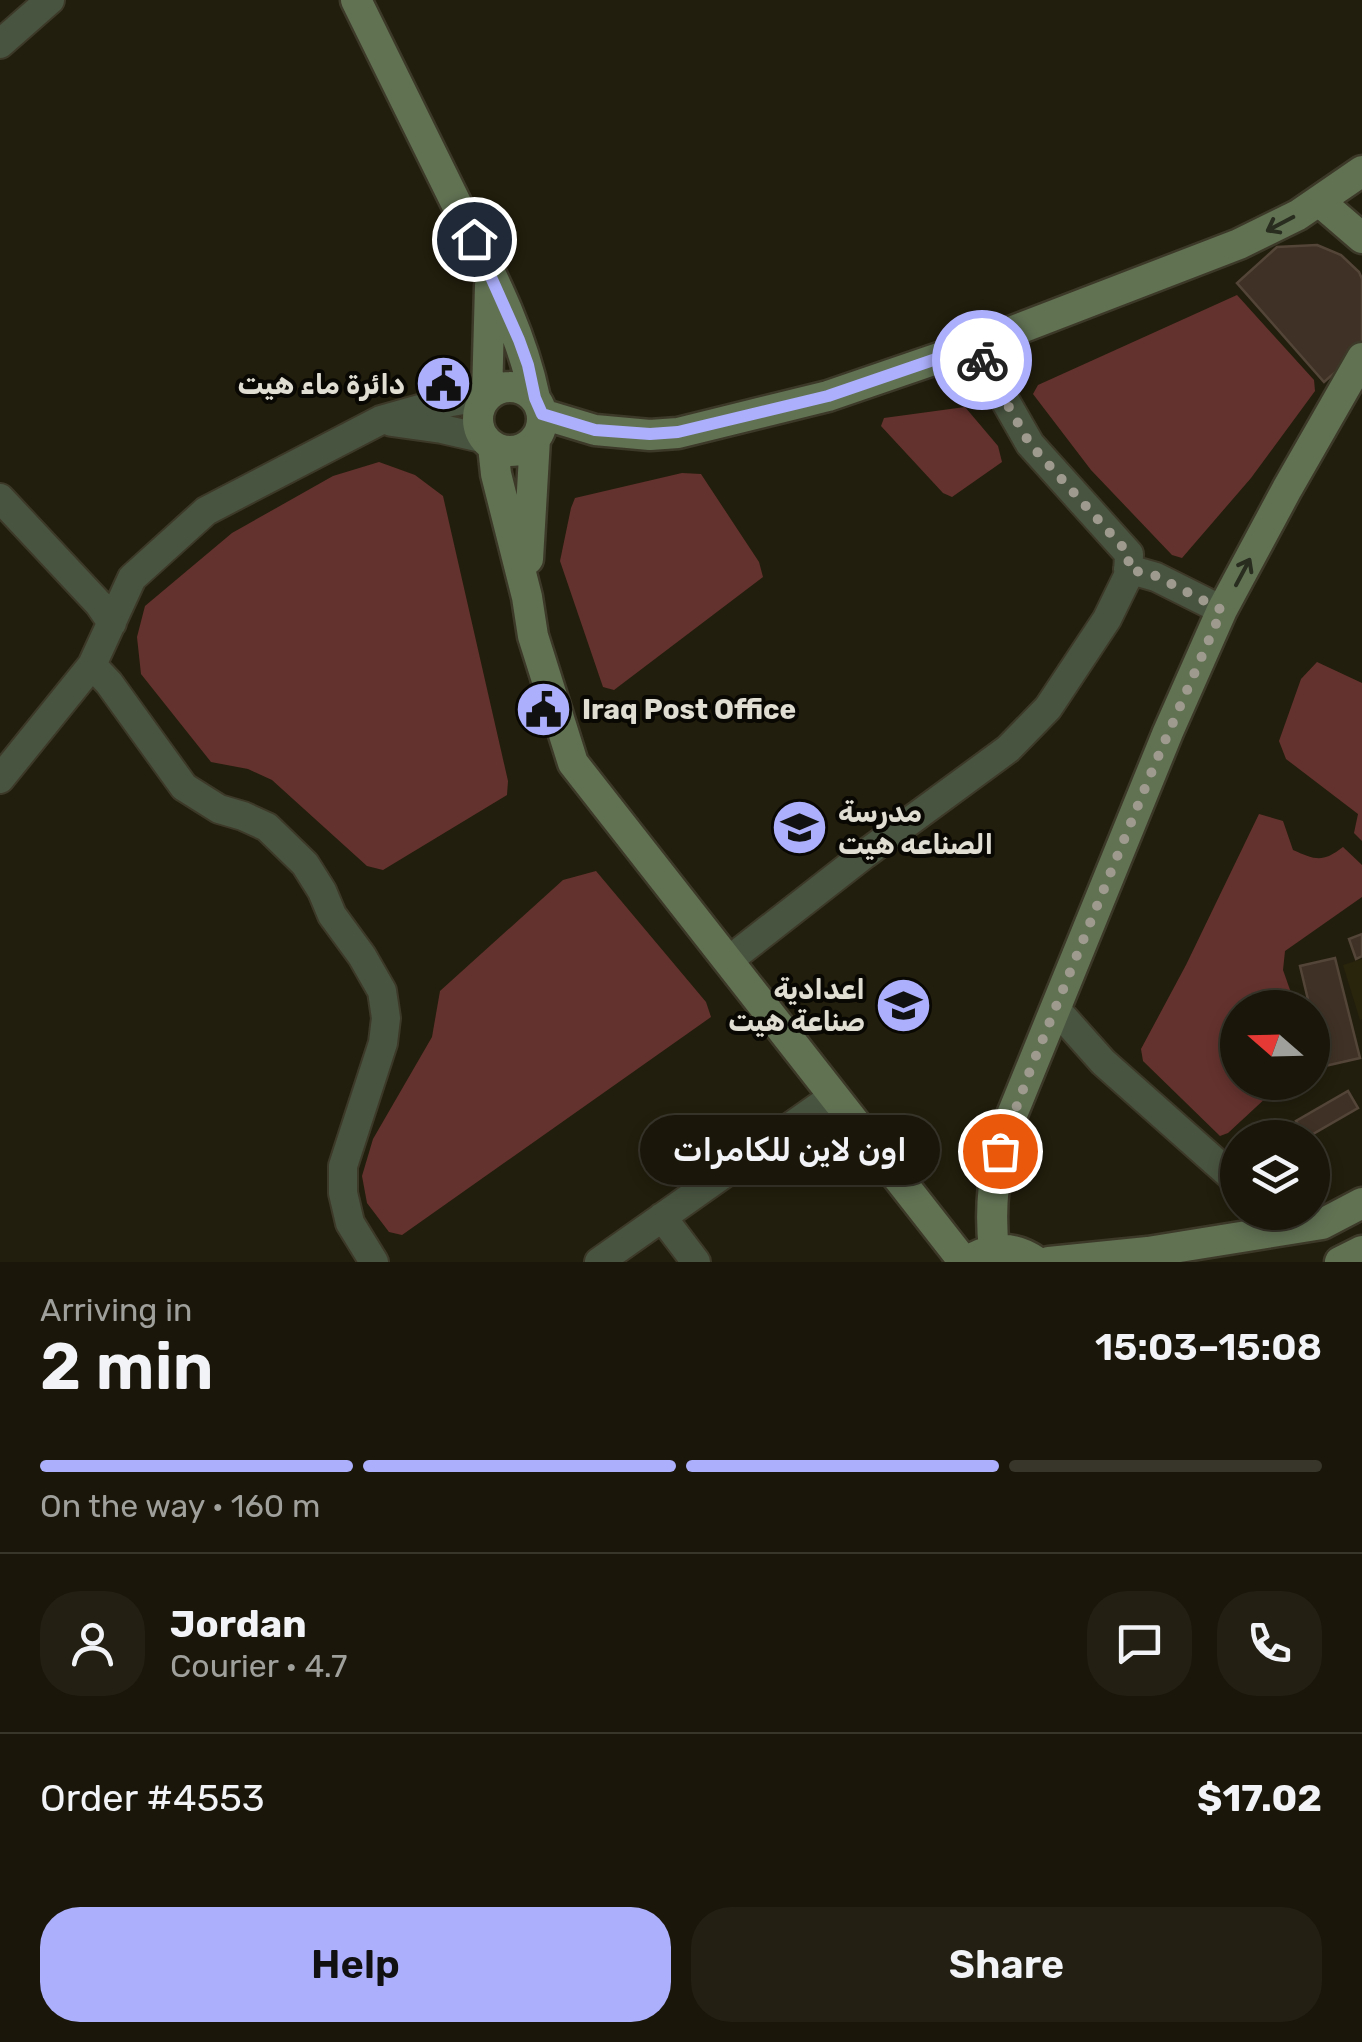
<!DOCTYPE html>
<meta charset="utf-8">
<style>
:root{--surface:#1a160a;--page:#231f13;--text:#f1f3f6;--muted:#9f9f9c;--line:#38352b;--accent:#acaffb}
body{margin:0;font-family:Rubik,"Noto Naskh Arabic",sans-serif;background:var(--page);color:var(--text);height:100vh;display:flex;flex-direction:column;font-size:38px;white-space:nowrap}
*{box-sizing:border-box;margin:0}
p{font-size:32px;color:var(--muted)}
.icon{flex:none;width:55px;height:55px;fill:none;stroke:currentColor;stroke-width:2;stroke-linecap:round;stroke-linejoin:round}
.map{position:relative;height:1262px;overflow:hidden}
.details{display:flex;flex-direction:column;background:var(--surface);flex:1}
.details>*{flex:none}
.needle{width:65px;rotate:290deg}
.buttons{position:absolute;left:1220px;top:990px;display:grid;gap:20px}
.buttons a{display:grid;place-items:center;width:110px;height:110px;border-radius:50%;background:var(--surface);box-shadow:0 5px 15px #0003,0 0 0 2px var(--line);font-size:50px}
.pin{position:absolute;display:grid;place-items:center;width:85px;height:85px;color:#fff;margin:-42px;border:5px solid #fff;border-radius:50%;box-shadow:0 2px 10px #0007}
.courier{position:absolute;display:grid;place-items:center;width:100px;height:100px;margin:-50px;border:8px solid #acaffb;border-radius:50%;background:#fff;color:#222;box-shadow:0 2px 12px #0007}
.bubble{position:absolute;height:70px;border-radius:35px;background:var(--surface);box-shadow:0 5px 15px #0003,0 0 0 2px var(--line);font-size:32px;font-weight:600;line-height:70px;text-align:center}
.head em{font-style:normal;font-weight:600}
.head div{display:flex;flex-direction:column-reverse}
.head{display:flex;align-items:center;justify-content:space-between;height:170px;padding:0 40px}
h1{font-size:65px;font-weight:600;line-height:75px}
.bar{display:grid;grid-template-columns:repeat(4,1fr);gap:15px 10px;align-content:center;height:120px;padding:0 40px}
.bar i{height:12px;border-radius:8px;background:var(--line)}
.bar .current{background:var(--accent)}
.bar p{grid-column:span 4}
.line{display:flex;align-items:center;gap:25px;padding:0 40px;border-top:2px solid var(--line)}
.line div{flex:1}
.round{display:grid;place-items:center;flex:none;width:105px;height:105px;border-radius:40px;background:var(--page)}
.button{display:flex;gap:20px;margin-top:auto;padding:20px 40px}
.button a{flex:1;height:115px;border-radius:40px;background:var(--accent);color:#111;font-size:40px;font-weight:600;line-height:115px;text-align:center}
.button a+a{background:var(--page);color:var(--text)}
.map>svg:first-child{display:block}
</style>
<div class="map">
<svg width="1362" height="1262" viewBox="0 0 1362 1262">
<rect width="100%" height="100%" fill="#221e0d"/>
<path fill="#29240c" d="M1362 959V1019L1360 1020 1343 965Z"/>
<path fill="#64322e" d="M1237 295 1314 380 1315 391 1251 478 1182 558 1172 555 1091 470 1033 394 1038 385Z
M965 407 998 446 1002 462 952 497 943 493 881 426 884 418Z
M379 462 415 475 443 496 508 781 507 795 383 870 367 866 272 780 248 769 211 762 141 674 137 637 145 606 232 533 333 476Z
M682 473 701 474 759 562 763 577 614 690 603 687 560 561 571 508 575 498Z
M1317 662 1362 683V841L1354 833 1358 814 1286 759 1279 741 1301 679Z
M1259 814 1283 821 1293 850C1316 860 1322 863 1343 847L1362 865V897L1285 951 1283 970 1296 1007 1238 1008V1082L1282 1083 1228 1133 1220 1136 1143 1061 1141 1049 1186 965Z
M596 871 706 1002 711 1017 402 1235 389 1232 367 1203 362 1176 373 1139 432 1037 440 991 563 880Z"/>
<path fill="#3f3125" stroke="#544539" stroke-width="2.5" d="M1317 245 1341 255 1359 272 1362 279V344L1355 355 1324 382 1237 283 1277 247Z
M1362 934V956L1356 959 1349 939Z
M1335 958 1360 1058 1325 1066 1312 1008H1310L1300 966Z
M1348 1091 1358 1108 1306 1138 1296 1121Z"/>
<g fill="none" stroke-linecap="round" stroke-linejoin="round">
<defs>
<path id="street" d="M0 44 50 0
M392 422 442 429 486 439
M0 498 99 604 112 623
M1128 569 1156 577 1222 610
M92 665 109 683 184 787 219 809 243 816 267 827 305 864 322 891 332 915 362 956 382 991 386 1018 383 1043 343 1166V1193L350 1223 374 1262
M0 779 92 665 132 578 206 511 381 420 434 405 487 396
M728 961 865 854 1008 749 1048 708 1107 619 1128 576 1129 554 1030 444 974 346
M1055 1008 1103 1062 1238 1182
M662 1217 696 1262
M599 1262 834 1096"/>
<path id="secondary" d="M356 0C390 69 424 138 458 207 488 268 521 330 535 398
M1319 201 1362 238
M478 419a32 32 0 1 1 64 0a32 32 0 1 1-64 0Z
M487 396 490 286
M542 414 595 430 650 435 678 433 828 396 974 346 1239 244 1298 215 1362 171
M493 446 496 474 527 597 533 636 573 763 964 1262
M528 559 535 439
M994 1250C989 1206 994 1168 1007 1127L1168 732 1222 610 1287 489 1362 358
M975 1257C997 1246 1016 1247 1037 1262
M1049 1262 1148 1252 1322 1224 1362 1203
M1340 1262 1362 1251"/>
</defs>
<use href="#street" stroke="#3d3929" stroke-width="32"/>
<use href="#secondary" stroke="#3d3929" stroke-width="35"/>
<use href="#street" stroke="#495440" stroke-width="28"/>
<use href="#secondary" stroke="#617253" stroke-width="30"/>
</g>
<defs><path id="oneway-shaft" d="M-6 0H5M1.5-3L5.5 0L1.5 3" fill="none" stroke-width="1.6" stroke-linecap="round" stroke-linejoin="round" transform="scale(2.5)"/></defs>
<g stroke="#282d1f">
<use href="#oneway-shaft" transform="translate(1280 224) rotate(152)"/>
<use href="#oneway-shaft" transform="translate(1243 572) rotate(-62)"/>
</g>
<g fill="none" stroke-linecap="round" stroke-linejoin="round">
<path stroke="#9e9a8e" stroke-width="10" stroke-dasharray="0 18" d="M982 360 1030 444 1129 554 1128 569 1156 576 1222 610 1154 766 1031 1068 1000 1151"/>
<path stroke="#acaffb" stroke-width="12" d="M474 239 519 340 528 365 535 398 542 414 595 430 650 434 678 432 828 396 974 346 982 360"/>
</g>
<defs>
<symbol id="civic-disc" viewBox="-11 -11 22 22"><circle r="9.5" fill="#acaffb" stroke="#0a0803"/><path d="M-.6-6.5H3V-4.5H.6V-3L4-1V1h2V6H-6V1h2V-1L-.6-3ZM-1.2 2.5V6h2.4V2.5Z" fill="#111"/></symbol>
<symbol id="school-disc" viewBox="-11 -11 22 22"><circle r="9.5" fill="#acaffb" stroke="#0a0803"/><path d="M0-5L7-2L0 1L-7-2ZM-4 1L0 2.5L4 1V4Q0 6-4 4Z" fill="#111"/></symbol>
</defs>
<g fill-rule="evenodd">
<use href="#civic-disc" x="412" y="352" width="63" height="63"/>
<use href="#civic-disc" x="512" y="678" width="63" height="63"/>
<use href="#school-disc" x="768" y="796" width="63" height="63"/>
<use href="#school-disc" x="872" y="974" width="63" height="63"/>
</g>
<g text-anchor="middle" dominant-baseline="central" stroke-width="8" stroke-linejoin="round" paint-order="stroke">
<g font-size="28" font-weight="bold" fill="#e0ddd3" stroke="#0a0803" text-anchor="end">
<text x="405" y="384">دائرة ماء هيت</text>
<text x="582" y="709" text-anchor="start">Iraq Post Office</text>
<text x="838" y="812" text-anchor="start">مدرسة<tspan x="838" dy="32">الصناعه هيت</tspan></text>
<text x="865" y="989">اعدادية<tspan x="865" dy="32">صناعة هيت</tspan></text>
</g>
</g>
</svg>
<div class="buttons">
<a><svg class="needle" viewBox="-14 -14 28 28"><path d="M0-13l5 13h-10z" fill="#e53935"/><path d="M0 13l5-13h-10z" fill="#9f9f9c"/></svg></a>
<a><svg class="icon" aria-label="layers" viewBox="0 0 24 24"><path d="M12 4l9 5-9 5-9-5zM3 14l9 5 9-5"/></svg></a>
</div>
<div class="pin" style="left:1000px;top:1151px;background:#ea580c"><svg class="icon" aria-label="bag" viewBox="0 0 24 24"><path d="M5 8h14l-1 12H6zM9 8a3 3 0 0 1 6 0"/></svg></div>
<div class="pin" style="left:474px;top:239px;background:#1f2937"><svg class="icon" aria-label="home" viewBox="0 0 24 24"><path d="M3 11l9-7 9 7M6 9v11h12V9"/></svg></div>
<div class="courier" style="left:982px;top:360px"><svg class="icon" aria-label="bike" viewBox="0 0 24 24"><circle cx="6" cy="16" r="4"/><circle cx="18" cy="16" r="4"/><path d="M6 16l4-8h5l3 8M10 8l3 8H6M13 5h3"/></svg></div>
<div class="bubble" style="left:640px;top:1115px;width:300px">اون لاين للكامرات</div>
</div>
<section class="details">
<div class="head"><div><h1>2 min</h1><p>Arriving in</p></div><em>15:03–15:08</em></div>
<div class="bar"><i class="current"></i><i class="current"></i><i class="current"></i><i></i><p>On the way · 160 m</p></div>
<div class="line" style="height:180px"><a class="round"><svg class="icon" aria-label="person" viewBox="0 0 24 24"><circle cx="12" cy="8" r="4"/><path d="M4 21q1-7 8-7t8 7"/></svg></a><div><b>Jordan</b><p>Courier · 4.7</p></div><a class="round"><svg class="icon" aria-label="chat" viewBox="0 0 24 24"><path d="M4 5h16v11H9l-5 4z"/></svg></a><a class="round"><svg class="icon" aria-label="phone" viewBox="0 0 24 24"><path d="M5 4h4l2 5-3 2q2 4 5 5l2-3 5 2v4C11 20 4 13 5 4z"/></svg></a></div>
<div class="line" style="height:130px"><div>Order #4553</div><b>$17.02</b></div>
<div class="button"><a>Help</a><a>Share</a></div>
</section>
